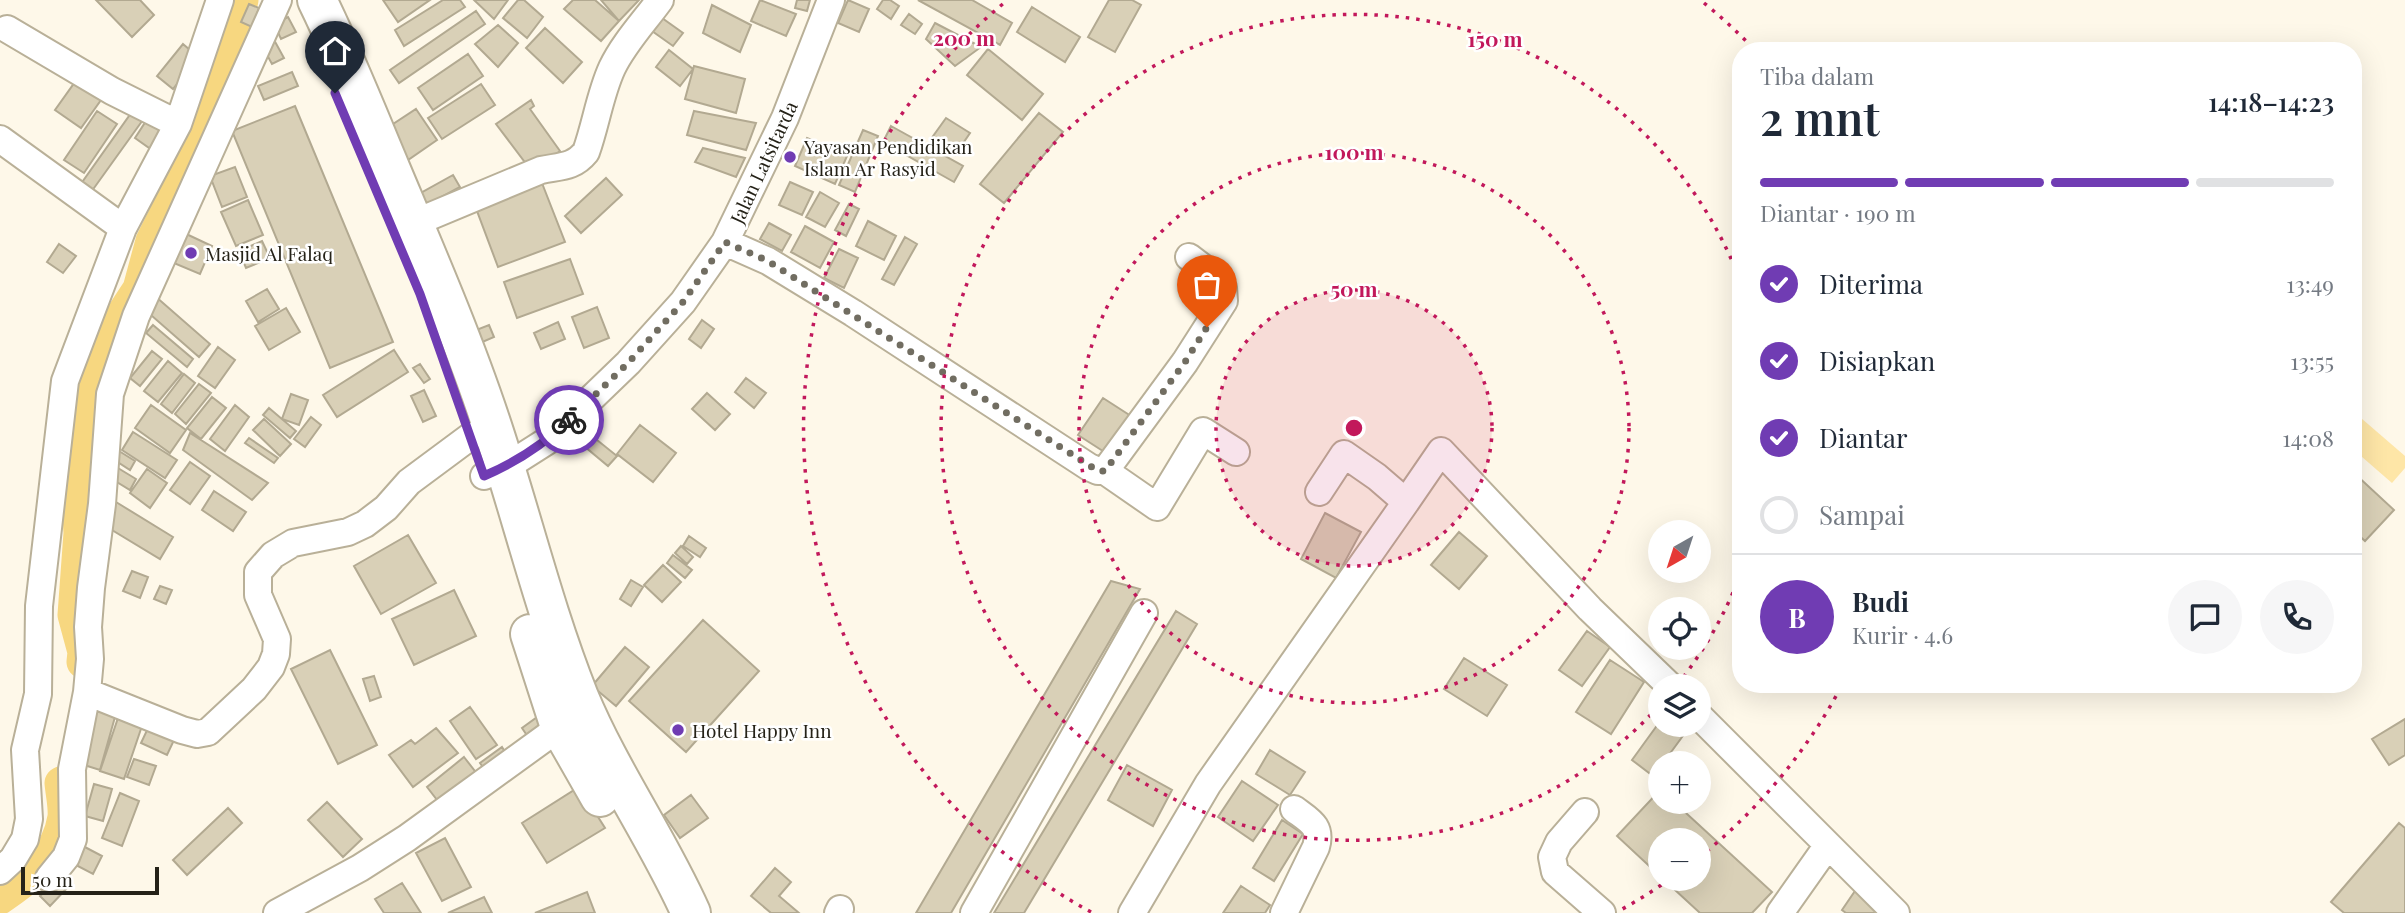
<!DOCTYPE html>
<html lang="id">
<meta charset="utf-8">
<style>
:root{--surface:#fff;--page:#f6f6f7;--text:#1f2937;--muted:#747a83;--line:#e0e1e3;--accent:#703cb3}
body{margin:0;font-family:"Playfair Display",serif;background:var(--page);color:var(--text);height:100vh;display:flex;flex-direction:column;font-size:26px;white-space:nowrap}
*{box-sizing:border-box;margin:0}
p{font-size:23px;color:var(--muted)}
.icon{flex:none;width:38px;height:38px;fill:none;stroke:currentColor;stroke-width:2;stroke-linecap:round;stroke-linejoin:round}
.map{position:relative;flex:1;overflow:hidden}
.drawer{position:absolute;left:1732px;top:42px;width:630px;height:651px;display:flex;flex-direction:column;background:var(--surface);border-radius:28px;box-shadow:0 7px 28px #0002}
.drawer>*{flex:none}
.needle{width:46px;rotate:219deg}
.buttons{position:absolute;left:1648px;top:520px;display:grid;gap:14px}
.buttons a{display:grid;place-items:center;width:63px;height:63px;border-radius:50%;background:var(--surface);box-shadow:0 7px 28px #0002;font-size:35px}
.scale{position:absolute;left:21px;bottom:18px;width:138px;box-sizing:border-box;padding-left:7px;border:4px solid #252218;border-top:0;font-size:19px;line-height:24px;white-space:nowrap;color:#252218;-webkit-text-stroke:5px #fff;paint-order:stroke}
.pin{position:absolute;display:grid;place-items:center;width:60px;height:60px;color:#fff;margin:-72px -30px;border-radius:50% 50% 50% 0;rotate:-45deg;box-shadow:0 0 7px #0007}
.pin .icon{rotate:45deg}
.courier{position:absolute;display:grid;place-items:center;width:70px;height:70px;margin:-35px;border:5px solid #703cb3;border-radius:50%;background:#fff;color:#222;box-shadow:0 2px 9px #0007}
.summary em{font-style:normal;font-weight:600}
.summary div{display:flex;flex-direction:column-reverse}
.summary{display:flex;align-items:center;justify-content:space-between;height:119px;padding:0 28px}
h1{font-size:46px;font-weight:600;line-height:52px}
.bar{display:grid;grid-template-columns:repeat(4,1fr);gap:10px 7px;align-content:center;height:84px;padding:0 28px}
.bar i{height:9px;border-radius:5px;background:var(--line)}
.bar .active{background:var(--accent)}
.bar p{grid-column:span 4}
.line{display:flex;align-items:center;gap:18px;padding:0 28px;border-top:2px solid var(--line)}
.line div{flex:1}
.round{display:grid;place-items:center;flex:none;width:74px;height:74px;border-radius:37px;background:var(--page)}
ol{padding:0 28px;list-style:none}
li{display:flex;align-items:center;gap:21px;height:77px}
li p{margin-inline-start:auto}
li .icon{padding:7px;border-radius:50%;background:var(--accent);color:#fff;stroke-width:4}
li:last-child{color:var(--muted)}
li i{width:38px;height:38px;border:4px solid var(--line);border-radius:50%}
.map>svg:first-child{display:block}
</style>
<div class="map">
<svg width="2405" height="913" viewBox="0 0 2405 913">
<rect width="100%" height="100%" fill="#fef8e9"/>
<path fill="#fee6a7" d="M2354 412 2405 456V468L2392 483 2354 450Z"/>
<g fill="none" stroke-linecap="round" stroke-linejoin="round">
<path stroke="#f7d780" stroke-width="33" d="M83 662 84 652 74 615 80 533 77 478 79 427 90 377 118 321 139 289 152 241 202 140 221 82 242 0
M0 898C30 878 58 856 64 817 65 807 62 794 61 783"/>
</g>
<path fill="#d9d0b7" stroke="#b2a991" stroke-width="2" d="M96 0H140L154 15 132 37Z
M383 0H430L398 22Z
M443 0H460L465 7 404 46 395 30Z
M474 0H508L494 19Z
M518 0H524L543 17 527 38 503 18Z
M573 0H595L619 21 601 41 564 9Z
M601 0H639L619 21Z
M760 0 796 14 786 36 751 21Z
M797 0H810L807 11 795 8Z
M848 0 869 9 859 32 838 23Z
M883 0H890L899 6 891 19 877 9Z
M918 0H972L1012 23 1000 45Z
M1109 0H1132L1141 5 1115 52 1088 37Z
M249 4 259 8 252 27 241 22Z
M712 5 751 25 740 52 703 33Z
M1032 7 1080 37 1065 62 1017 32Z
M476 11 485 24 399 83 390 70Z
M655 13 683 33 673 46 645 26Z
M909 14 922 24 915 34 901 25Z
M288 17 296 32 281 39 274 24Z
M935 23 981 47 955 66 926 39Z
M498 25 518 43 498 67 475 44Z
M545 28 582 62 563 83 526 48Z
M273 38 284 58 272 64 261 44Z
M183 44 198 57 173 89 157 76Z
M988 49 1043 94 1022 120 967 75Z
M669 50 693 69 680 86 656 67Z
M468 54 483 76 433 110 418 88Z
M694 66 745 79 736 113 685 99Z
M292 72 298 86 264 100 258 86Z
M75 82 101 100 81 128 55 110Z
M481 84 495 105 442 139 428 118Z
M531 100 534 106 530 109 560 151 541 166 527 165 496 124Z
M295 106 393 342 330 368 232 131Z
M134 109 145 117 89 195 78 188Z
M416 109 437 140 408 160 387 128Z
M97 111 117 124 84 173 64 160Z
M694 111 756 123 746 150 687 135Z
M1039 113 1063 132 1004 203 980 184Z
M148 118 166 130 152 150 135 138Z
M946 118 970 133 955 155 931 139Z
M891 126 963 166 954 182 883 142Z
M863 130 878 136 855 192 839 185Z
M807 138 847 156 835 184 795 166Z
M703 148 745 158 736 177 695 162Z
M235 167 247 197 222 207 210 176Z
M453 175 460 187 425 206 419 194Z
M540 178 565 242 498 267 474 203Z
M606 178 622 195 581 233 565 216Z
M790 182 813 192 802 215 779 205Z
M820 192 839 203 825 227 806 217Z
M248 200 263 235 236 246 221 212Z
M849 204 859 209 846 236 835 230Z
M868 221 896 236 884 260 856 246Z
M769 223 791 235 782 251 760 239Z
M805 226 834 242 820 268 791 252Z
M182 232 212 246 200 274 169 261Z
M905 237 917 244 894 285 882 279Z
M262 241 270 258 246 268 239 251Z
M59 244 76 256 63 273 47 262Z
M839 249 858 258 844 288 824 278Z
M570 259 583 294 517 318 504 282Z
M267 289 279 309 258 322 246 301Z
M155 296 210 344 199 357 144 309Z
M597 307 609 338 584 348 572 317Z
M286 308 300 332 269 350 255 326Z
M702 320 714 329 701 348 689 339Z
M558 322 565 339 541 349 534 333Z
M153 325 193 359 187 367 146 333Z
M489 325 494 337 471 347 466 334Z
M218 347 235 360 215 388 198 376Z
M394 350 408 372 337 417 323 395Z
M152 351 162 359 140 386 130 378Z
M168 361 182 373 158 402 144 391Z
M420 364 430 379 424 383 413 368Z
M184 374 195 383 172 413 161 404Z
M746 378 766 393 754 408 735 392Z
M199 384 211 393 186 424 175 414Z
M424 390 436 416 423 422 411 396Z
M707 393 730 414 715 430 692 409Z
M291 394 308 400 299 425 282 419Z
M212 397 226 408 201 439 187 428Z
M1103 398 1134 418 1109 455 1078 435Z
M151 405 186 430 170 453 135 428Z
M235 405 249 417 225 451 210 439Z
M269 408 296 431 290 438 263 415Z
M311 417 321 425 305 447 294 439Z
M264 419 291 444 280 456 253 430Z
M640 425 676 453 653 482 617 454Z
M133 432 177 460 165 478 122 450Z
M190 433 268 483 252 500 183 450Z
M592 436 617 456 608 466 584 446Z
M249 438 278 458 274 463 245 443Z
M119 451 135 461 130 470 113 459Z
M190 462 210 476 190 504 170 490Z
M113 465 136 479 130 490 107 476Z
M147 469 167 483 150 508 130 493Z
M2354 473 2394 510 2365 541 2354 531Z
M214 491 246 512 233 531 202 510Z
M116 502 173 537 160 559 102 524Z
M1325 513 1361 532 1336 578 1301 559Z
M1459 532 1487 556 1459 589 1431 565Z
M408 535 436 583 381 614 354 566Z
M689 536 706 548 700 557 683 546Z
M681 546 693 557 687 564 675 553Z
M673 555 692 570 685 578 667 563Z
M663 565 681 582 662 602 644 585Z
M132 571 148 577 140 598 123 591Z
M631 580 643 587 631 606 620 599Z
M1111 581 1140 589 951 913H916Z
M160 586 172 590 166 604 154 599Z
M454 590 476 636 414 665 392 619Z
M1176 611 1197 624 1024 913H994Z
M703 620 759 671 686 752 629 701Z
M1587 631 1610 647 1582 686 1559 670Z
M625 647 649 667 616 706 592 686Z
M330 650 377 745 338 764 291 669Z
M1464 658 1507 685 1487 716 1444 689Z
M1610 660 1644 682 1611 734 1576 712Z
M374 676 381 697 370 701 363 679Z
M98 704 117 710 100 770 81 764Z
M470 707 497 745 476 759 450 721Z
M119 715 143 723 124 779 100 771Z
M540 715 549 728 530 740 522 728Z
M2405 719V755L2389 765 2372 739Z
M1661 720V724H1673L1685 733 1663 763H1661L1653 776 1632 760Z
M149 726 175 738 167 755 141 743Z
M436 728 458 753 413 787 389 755 411 740 415 744Z
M502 747 507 755 485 770 480 763Z
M1270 750 1305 772 1290 795 1256 774Z
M464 757 478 775 441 805 427 787Z
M134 759 156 766 149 785 127 777Z
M1127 765 1172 790 1153 826 1108 800Z
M1242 781 1278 805 1253 841 1218 817Z
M94 784 112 789 103 821 85 816Z
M579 787 605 828 547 863 522 823Z
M1661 789V802H1674L1772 892 1752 913H1700L1662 878H1699V840H1661V877L1617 836Z
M120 793 139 801 122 846 102 838Z
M691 795 708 818 680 838 664 815Z
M327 802 362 839 343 857 308 820Z
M228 808 242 823 187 875 173 860Z
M1282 820 1303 834 1274 881 1253 868Z
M2399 823 2405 828V913H2344L2331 902Z
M445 838 471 887 442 901 416 853Z
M81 845 102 856 93 874 72 863Z
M775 868 791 882 779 896 799 913H771L751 896Z
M60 877 69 886 50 906 40 896Z
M402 883 421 913H384L375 899Z
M1241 886 1270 905 1265 913H1223Z
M1857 888 1886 913H1846L1842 910Z
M587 892 595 913H535Z
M484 897 492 913H448Z"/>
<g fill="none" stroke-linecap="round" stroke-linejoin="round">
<defs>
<path id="minor" d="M7 29 112 91 178 124 220 0
M0 139 123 228
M414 223 541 170C560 166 573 168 586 152 596 124 600 94 612 68 624 43 644 22 660 0
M725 242 768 261 853 313 1089 467 1098 471H1105L1157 507 1203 431 1236 452
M1105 471 1185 362 1224 301 1223 288 1214 276 1189 257
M484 476 506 467 547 441 628 363 683 302 725 242 785 118 831 0
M1406 502 1441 451 1590 609 1670 686
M87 692 182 730 197 734 208 732 254 689 271 667 276 654 277 639 258 595V572L273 555 293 543 348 532 365 524 386 508 409 482 471 436
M1699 716 1828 845 1780 913
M1585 812 1559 842 1552 857 1555 872 1602 913
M1828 845 1896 913
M0 871 13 859 25 839 29 819 25 750 38 694 39 606 65 381 123 228 178 124
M49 878 66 857 73 839 72 769 87 692 90 659 88 627 91 588 102 504 110 394 136 316 278 0
M277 913 360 868 407 838 560 727
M838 913 840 909
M974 913 1144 613
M1132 913 1208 784 1406 502 1377 477 1344 454 1319 492
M1284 913 1316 847C1322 826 1310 821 1294 809"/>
<path id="highway" d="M317 0C344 55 367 113 391 170 425 251 462 336 490 420 521 512 543 607 579 697 610 772 658 839 691 913
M530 634 560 727 600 797"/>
</defs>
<use href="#minor" stroke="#b9b098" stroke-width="30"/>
<use href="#highway" stroke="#b9b098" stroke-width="42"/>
<use href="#minor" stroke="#fff" stroke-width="26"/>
<use href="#highway" stroke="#fff" stroke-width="38"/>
</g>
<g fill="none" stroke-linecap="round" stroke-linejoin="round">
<path stroke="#716d61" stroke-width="7" stroke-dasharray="0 12.6" d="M569 420 628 363 683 302 725 242 768 261 1098 471H1105L1185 362 1207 327"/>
<path stroke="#703cb3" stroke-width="9" d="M335 93 420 294 484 476C517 462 544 444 569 420"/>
</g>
<circle cx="1354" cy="428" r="138" fill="#c2185b" fill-opacity=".12"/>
<g fill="none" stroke="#c2185b" stroke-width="3.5" stroke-dasharray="3.5 7">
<circle cx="1354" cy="428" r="138"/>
<circle cx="1354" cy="428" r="275"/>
<path d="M1741 573A413 413 0 0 1 1677 685M1658 707A413 413 0 1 1 1741 283"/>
<path d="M1841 687A551 551 0 0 1 1701 856M1670 879A551 551 0 0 1 1617 912M1091 912A551 551 0 0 1 1004 3M1704 3A551 551 0 0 1 1754 49"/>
</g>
<g fill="#703cb3" stroke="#fff" stroke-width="2.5">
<circle cx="790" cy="157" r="7"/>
<circle cx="191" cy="253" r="7"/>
<circle cx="678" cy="730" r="7"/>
</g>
<g text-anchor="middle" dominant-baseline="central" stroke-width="5" stroke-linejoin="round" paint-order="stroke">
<g font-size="19" fill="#252218" stroke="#fff" text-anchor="start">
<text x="804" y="146">Yayasan Pendidikan<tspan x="804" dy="22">Islam Ar Rasyid</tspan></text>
<text x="205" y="253">Masjid Al Falaq</text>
<text x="692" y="730">Hotel Happy Inn</text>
</g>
<g font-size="19" fill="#252218" stroke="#fff">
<text transform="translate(763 162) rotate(-65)">Jalan Latsitarda</text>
</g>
</g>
<circle cx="1354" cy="428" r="10" fill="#c2185b" stroke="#fff" stroke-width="3.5"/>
<g font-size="21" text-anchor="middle" font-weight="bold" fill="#c2185b" stroke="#fff" stroke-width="5" stroke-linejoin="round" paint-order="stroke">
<text x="964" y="46">200 m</text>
<text x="1495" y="47">150 m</text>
<text x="1354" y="160">100 m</text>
<text x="1354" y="297">50 m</text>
</g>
</svg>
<div class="buttons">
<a><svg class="needle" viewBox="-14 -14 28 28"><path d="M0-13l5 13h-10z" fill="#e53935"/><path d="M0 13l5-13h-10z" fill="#747a83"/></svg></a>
<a><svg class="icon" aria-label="locate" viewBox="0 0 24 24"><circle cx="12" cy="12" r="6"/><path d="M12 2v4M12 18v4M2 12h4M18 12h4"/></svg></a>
<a><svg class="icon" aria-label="layers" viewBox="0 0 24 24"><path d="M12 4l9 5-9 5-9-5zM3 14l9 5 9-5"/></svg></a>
<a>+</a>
<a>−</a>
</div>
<div class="scale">50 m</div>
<div class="pin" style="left:1207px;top:327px;background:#ea580c"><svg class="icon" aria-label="bag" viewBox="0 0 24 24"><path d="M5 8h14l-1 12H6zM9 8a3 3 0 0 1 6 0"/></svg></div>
<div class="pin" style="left:335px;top:93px;background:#1f2937"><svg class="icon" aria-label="home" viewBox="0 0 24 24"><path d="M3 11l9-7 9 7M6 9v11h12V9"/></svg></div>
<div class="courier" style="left:569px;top:420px"><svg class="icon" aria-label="bike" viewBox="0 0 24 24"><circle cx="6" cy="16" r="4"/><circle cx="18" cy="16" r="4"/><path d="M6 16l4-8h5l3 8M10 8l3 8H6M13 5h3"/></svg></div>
<section class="drawer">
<div class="summary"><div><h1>2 mnt</h1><p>Tiba dalam</p></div><em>14:18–14:23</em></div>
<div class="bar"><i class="active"></i><i class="active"></i><i class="active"></i><i></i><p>Diantar · 190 m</p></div>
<ol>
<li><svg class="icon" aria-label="check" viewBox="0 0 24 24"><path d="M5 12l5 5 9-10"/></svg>Diterima<p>13:49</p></li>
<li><svg class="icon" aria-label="check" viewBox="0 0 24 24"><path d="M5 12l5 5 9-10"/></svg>Disiapkan<p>13:55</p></li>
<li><svg class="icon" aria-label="check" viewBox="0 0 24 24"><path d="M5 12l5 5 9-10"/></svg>Diantar<p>14:08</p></li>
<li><i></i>Sampai</li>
</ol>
<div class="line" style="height:126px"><b class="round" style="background:var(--accent);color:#fff">B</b><div><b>Budi</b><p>Kurir · 4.6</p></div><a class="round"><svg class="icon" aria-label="chat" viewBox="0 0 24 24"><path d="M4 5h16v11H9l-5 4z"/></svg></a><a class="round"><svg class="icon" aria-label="phone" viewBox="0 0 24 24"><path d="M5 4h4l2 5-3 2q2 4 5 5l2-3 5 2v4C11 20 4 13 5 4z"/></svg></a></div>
</section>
</div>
